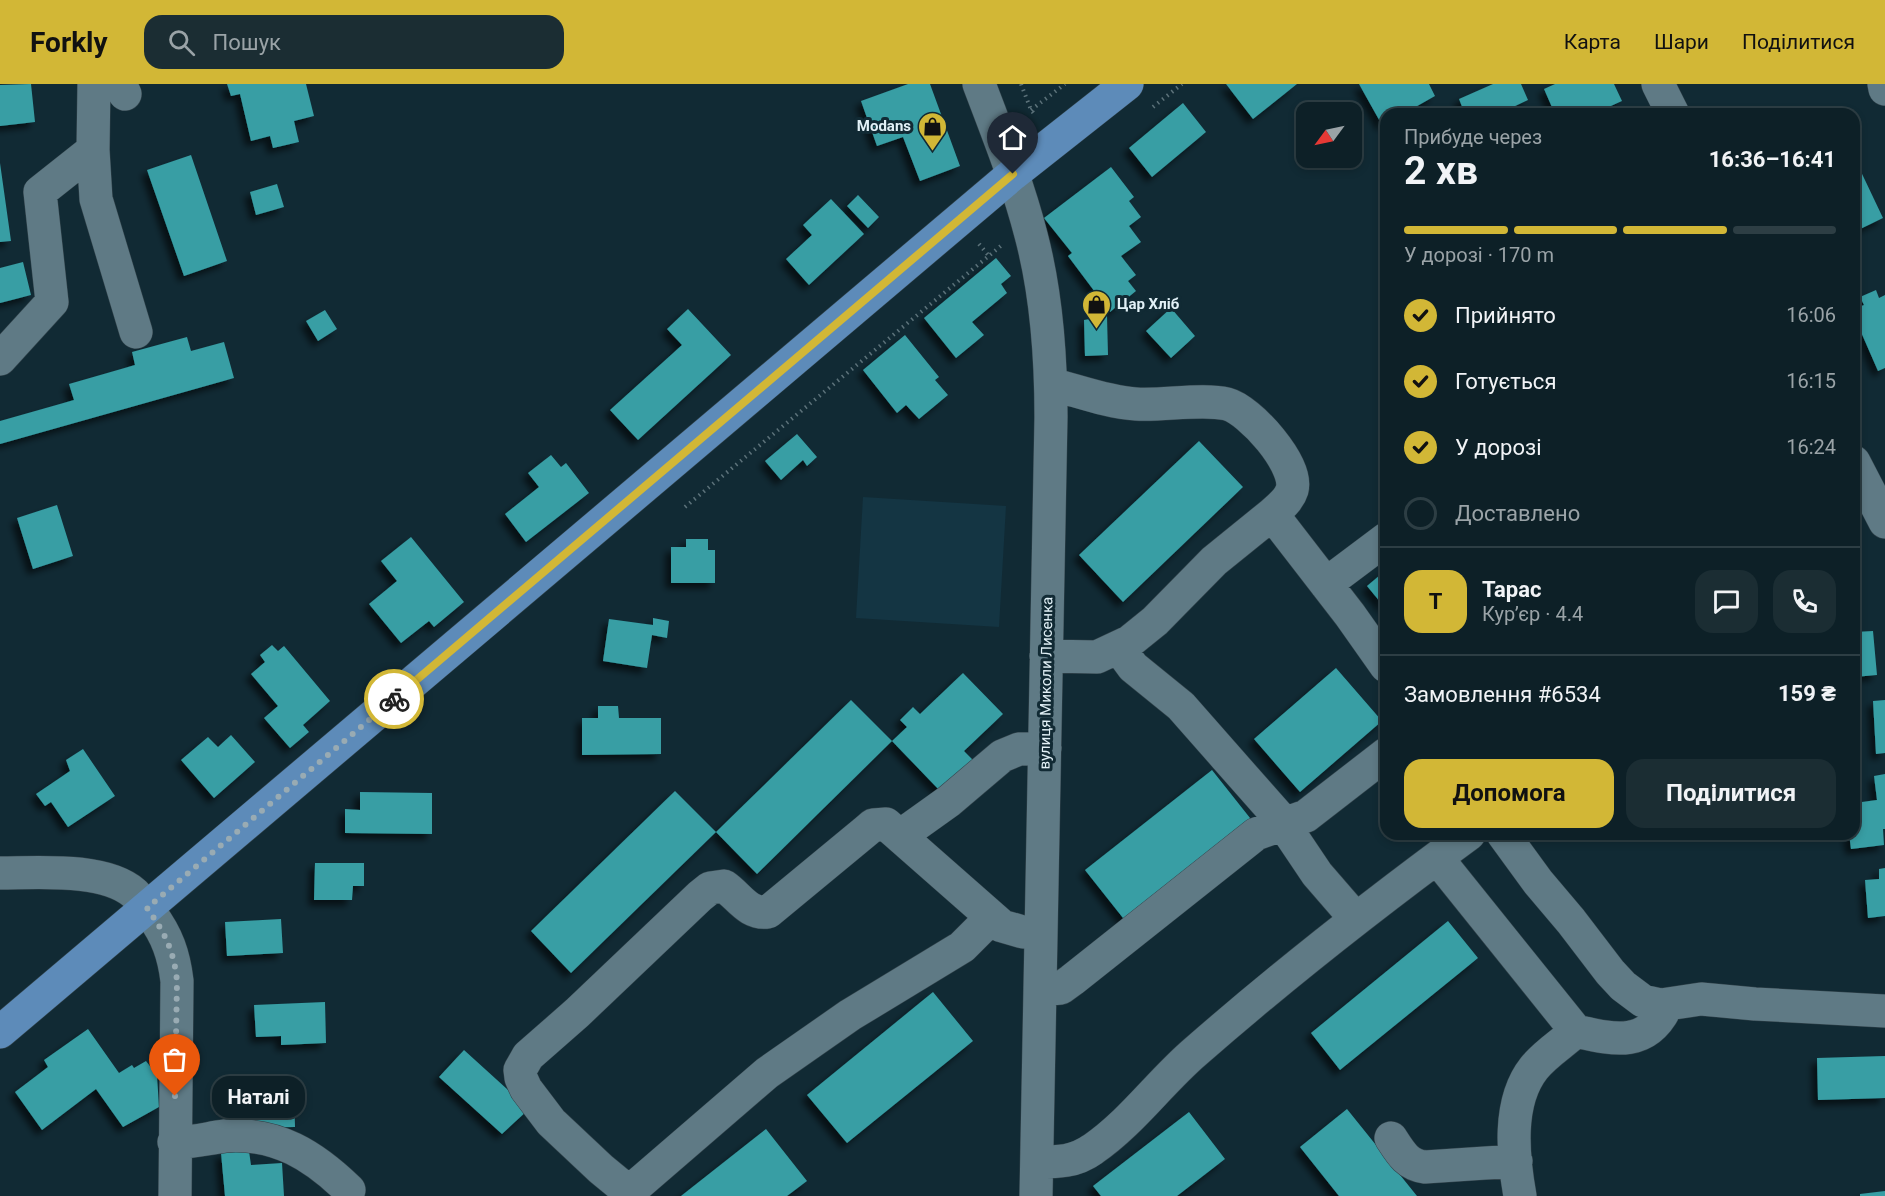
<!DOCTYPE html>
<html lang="uk">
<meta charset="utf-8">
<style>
:root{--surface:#0d2027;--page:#1b2d33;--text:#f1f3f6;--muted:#9aa3a7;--line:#2d3e44;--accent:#d2b736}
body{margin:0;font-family:Roboto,sans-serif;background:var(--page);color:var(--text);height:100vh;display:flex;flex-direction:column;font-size:22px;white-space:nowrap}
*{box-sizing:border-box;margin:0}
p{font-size:20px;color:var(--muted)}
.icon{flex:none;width:33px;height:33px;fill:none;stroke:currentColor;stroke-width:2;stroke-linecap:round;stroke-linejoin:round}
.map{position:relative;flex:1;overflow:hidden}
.sheet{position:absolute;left:1380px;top:24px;width:480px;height:732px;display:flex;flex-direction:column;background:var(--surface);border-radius:18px;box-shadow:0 3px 9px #0003,0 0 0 2px var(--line)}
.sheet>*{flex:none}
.needle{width:39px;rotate:237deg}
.fabs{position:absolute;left:1296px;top:18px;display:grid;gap:12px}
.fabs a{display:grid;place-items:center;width:66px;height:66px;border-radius:12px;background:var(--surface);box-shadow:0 3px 9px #0003,0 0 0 2px var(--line);font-size:30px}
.pin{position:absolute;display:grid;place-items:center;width:51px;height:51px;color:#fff;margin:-62px -26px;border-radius:50% 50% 50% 0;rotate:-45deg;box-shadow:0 0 6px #0007}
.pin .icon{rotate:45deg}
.courier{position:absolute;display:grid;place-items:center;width:60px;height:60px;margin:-30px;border:4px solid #d2b736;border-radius:50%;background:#fff;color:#222;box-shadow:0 2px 8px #0007}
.bubble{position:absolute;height:42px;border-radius:18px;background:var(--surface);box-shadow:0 3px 9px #0003,0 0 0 2px var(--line);font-size:20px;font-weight:700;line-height:42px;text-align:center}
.headline em{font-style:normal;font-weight:700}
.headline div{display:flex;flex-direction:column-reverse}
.headline{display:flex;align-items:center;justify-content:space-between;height:102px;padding:0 24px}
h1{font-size:39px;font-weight:700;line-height:45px}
.bar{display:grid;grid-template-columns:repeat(4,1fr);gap:9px 6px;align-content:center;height:72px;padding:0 24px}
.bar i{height:8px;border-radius:4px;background:var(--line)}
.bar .active{background:var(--accent)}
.bar p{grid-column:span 4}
.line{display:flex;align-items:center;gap:15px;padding:0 24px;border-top:2px solid var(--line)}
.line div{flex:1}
.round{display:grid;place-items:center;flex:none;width:63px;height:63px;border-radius:18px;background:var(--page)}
ol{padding:0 24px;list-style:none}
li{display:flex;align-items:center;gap:18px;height:66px}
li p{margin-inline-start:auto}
li .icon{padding:6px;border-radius:50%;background:var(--accent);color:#111;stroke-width:4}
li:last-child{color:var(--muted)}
li i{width:33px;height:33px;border:3px solid var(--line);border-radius:50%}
.primary-button{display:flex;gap:12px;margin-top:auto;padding:12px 24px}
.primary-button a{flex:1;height:69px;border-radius:18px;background:var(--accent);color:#111;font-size:24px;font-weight:700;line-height:69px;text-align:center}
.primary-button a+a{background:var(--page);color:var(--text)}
header{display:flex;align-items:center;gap:36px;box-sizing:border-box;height:84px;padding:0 30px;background:var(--accent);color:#111}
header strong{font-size:28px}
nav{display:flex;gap:33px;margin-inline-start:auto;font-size:21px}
.search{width:420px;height:54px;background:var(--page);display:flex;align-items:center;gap:15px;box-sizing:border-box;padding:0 21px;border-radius:18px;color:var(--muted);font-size:22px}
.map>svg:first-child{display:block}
</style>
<header>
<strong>Forkly</strong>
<div class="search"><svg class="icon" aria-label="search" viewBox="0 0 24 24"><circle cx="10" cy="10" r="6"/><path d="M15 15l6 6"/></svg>Пошук</div>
<nav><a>Карта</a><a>Шари</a><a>Поділитися</a></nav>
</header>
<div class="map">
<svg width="1885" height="1112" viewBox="0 0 1885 1112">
<defs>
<filter id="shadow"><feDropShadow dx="-5.5" dy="5.5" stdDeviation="3" flood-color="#0009"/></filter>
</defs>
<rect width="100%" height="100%" fill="#112a34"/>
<path fill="#143543" d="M863 413 1006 422 999 543 856 534Z"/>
<path fill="#379ea4" filter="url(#shadow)" d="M31 0 35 38 0 42V1Z
M227 0H306L314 32 294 37 299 58 273 64 270 52 251 57 240 10 231 12Z
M908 0H930L960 82 920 97 903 53 877 62 861 17Z
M1226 0H1297L1253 35Z
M1359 0H1429L1435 12 1403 30H1386V39L1382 41Z
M1493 0H1521L1528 16 1498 30H1465L1459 15Z
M1555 0H1614L1622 17 1593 30H1555L1544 5Z
M1183 19 1206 48 1152 93 1129 64Z
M191 71 227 177 184 192 147 86Z
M1854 73 1883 134 1854 148Z
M0 79 11 157 0 158Z
M1111 83 1134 113 1129 117 1141 133 1129 142 1141 158 1121 172 1136 191 1128 197 1136 207 1110 228 1068 172 1072 169 1044 134Z
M277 100 284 123 256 131 250 108Z
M858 111 879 133 868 144 847 122Z
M831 115 864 150 809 201 786 175 812 151 803 141Z
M996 174 1011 192 1001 200 1007 209 972 238 984 251 956 274 924 234Z
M23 178 31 211 0 219V184Z
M1876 206 1879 214 1885 211V284L1878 287 1854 232V225L1864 221 1860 213Z
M1171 224 1195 252 1171 274 1146 247Z
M688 225 731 271 638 356 610 326 682 261 667 245Z
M325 226 337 245 318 257 306 237Z
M1107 232 1108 271 1085 272 1084 236Z
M905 251 939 293 935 296 948 311 919 335 906 321 897 329 863 286Z
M187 253 191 267 224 258 234 294 0 360V337L74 316 69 300 135 281 132 268Z
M797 350 817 373 807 382 803 376 781 396 765 377Z
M1199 357 1243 403 1123 518 1079 471Z
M551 371 561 383 566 379 589 409 526 458 505 430 539 403 528 389Z
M57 421 73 472 33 485 17 434Z
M411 453 464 518 434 543 429 537 401 559 369 520 397 497 381 477Z
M686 455H708V466H715V499H671V463H686Z
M1386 486V525L1367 502Z
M653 534 669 537 667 554 652 551 647 584 603 577 609 535 653 541Z
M1873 547 1877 591 1854 593V548Z
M272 561 278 567 284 562 330 617 303 641 309 648 290 664 264 634 278 622 251 590 265 578 260 571Z
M1336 584 1382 637 1300 708 1254 655Z
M963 589 1003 630 964 667 975 678 943 710 892 657 907 643 900 636 913 623 920 630Z
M851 616 892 657 757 790 716 748Z
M1885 616V669L1876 670 1873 617Z
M598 622H618L619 634H661V670L582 671V634H598Z
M231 651 255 678 214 714 181 676 208 653 218 663Z
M83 665 115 712 68 743 51 718 45 722 36 710 70 687 66 676Z
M1212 686 1254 739 1127 839 1085 786Z
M1885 690V745H1883L1884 761 1851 765 1849 750H1854V719L1877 716 1874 692Z
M675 707 716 748 571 889 531 847Z
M360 708 432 709V750L345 749V725L360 726Z
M315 779H364V802H353L352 816H314Z
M1885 784V832L1868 834 1865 796 1879 795V785Z
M281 835 283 869 227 872 225 838Z
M1448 837 1478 874 1340 986 1311 949Z
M933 908 973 957 847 1059 807 1011Z
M325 918 326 959 281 961V952L256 953 254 921Z
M88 945 119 989 132 981 134 984 146 977 157 991 159 1023 123 1043 96 1005 42 1046 15 1008 48 983 44 976Z
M464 966 529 1025 502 1050 439 993Z
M1885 972V1014L1818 1016 1817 974Z
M294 1004 295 1043 239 1044 238 1005Z
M1347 1025 1417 1112H1339L1300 1063Z
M1189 1028 1225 1075 1177 1112H1101L1093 1102Z
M766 1045 807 1097 787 1112H681Z
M249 1067 251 1081 282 1079 284 1112H225L221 1069Z
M1885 1107V1112H1860V1110Z"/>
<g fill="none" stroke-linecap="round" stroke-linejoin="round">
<defs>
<path id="minor" d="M94 0 93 66 96 115 136 248
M120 0 125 10
M979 0C998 50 1018 100 1031 151 1047 211 1051 272 1051 333L1036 1112
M1658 0 1673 30
M1884 0 1885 5
M0 275 52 218 40 108 93 66
M1051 300C1079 307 1107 318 1136 320 1162 322 1203 314 1227 320 1250 326 1299 381 1292 406 1289 416 1279 424 1272 430
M1854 378 1885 438
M1326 500 1386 455
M1119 564 1133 583 1181 622 1225 672 1278 732 1317 790 1356 835
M1046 572 1097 573 1129 558 1155 537 1214 477 1272 430 1350 531 1386 582
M1503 750 1538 798 1571 837 1610 888 1623 902 1643 917 1661 921 1701 915 1755 920 1885 927
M900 752 949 717 1002 672 1019 665 1045 664
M1437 774 1576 947
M0 789C37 789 104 783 134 809 140 815 146 823 151 830 167 851 174 871 177 897L175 1112
M991 834 962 863 850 931 767 989 629 1108 601 1085 551 1038 526 1005 521 994 520 986 528 972 577 929 700 812 710 804 724 802C739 812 748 831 768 828L866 747 873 741 886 740 1002 842 1023 848H1041
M1040 906 1061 904 1072 896 1256 750 1306 732 1386 670
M1391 1054C1400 1068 1407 1081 1425 1083L1516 1077
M174 1058C192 1059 208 1054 225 1052 277 1048 314 1072 349 1106
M1037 1078C1058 1078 1075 1078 1093 1065 1131 1039 1160 998 1195 968 1283 891 1375 819 1469 750
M1520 1112C1513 1073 1507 1018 1534 984 1545 970 1563 959 1576 947 1615 956 1647 964 1667 921"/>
<path id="major" d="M0 948 1013 90 1127 0"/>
</defs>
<use href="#minor" stroke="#32434b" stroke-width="34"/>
<use href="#major" stroke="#32434b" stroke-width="34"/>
<path stroke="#5c727a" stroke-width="4" stroke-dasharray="1.5 4.5" stroke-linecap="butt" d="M1021 0 1031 26 1036 32
M1153 23 1182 0
M1031 26 1065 0
M979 160 989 172
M685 423 1002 161"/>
<use href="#minor" stroke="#5f7a85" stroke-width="33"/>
<use href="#major" stroke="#5d8bb9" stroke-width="33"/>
</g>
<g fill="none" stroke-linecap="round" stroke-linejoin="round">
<path stroke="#99abb3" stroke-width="6" stroke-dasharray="0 10.8" d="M175 1012 177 897C174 867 165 849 147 824L394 615"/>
<path stroke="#d2b736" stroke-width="8" d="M394 615 1013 90"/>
</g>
<defs>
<symbol id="shop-pin" viewBox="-11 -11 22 30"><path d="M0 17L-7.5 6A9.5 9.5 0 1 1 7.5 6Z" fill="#d2b736" stroke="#112a34"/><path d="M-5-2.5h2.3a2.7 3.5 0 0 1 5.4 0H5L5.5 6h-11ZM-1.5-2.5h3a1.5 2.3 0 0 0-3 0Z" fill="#111"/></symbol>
</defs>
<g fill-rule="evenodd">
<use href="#shop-pin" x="916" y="26" width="33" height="45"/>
<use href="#shop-pin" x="1080" y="204" width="33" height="45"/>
</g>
<g text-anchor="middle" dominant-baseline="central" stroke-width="6" stroke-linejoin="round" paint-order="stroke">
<g font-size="15" font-weight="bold" fill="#e2f1f7" stroke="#112a34" text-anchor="end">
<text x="911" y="42">Modans</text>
<text x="1117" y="220" text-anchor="start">Цар Хліб</text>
</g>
<g font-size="15" fill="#e2f1f7" stroke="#112a34">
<text transform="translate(1046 599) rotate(-89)">вулиця Миколи Лисенка</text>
</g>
</g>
</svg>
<div class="fabs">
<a><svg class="needle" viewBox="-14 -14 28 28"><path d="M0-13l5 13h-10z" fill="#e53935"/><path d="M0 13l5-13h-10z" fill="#9aa3a7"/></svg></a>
</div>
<div class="pin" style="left:175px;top:1012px;background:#ea580c"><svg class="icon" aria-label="bag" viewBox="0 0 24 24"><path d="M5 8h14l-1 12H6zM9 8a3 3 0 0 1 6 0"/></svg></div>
<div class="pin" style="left:1013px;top:90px;background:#1f2937"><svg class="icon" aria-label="home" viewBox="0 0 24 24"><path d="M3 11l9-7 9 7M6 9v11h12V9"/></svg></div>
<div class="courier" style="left:394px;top:615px"><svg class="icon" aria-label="bike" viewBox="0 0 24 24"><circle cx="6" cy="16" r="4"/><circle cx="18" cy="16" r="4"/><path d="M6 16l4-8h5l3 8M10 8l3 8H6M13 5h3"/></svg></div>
<div class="bubble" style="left:212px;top:992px;width:93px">Наталі</div>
<section class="sheet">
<div class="headline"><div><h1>2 хв</h1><p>Прибуде через</p></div><em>16:36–16:41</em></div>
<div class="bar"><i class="active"></i><i class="active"></i><i class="active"></i><i></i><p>У дорозі · 170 m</p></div>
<ol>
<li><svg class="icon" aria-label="check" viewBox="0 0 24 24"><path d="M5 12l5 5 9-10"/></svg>Прийнято<p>16:06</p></li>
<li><svg class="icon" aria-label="check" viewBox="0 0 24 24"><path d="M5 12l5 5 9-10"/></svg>Готується<p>16:15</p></li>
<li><svg class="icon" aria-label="check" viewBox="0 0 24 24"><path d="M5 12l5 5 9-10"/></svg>У дорозі<p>16:24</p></li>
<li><i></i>Доставлено</li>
</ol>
<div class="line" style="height:108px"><b class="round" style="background:var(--accent);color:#111">Т</b><div><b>Тарас</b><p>Кур’єр · 4.4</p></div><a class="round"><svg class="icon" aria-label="chat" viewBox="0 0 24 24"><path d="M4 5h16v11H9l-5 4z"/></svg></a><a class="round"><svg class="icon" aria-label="phone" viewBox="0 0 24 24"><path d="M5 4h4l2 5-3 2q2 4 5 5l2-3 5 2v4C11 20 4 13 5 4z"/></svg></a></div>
<div class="line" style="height:78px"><div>Замовлення #6534</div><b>159 ₴</b></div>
<div class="primary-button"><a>Допомога</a><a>Поділитися</a></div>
</section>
</div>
